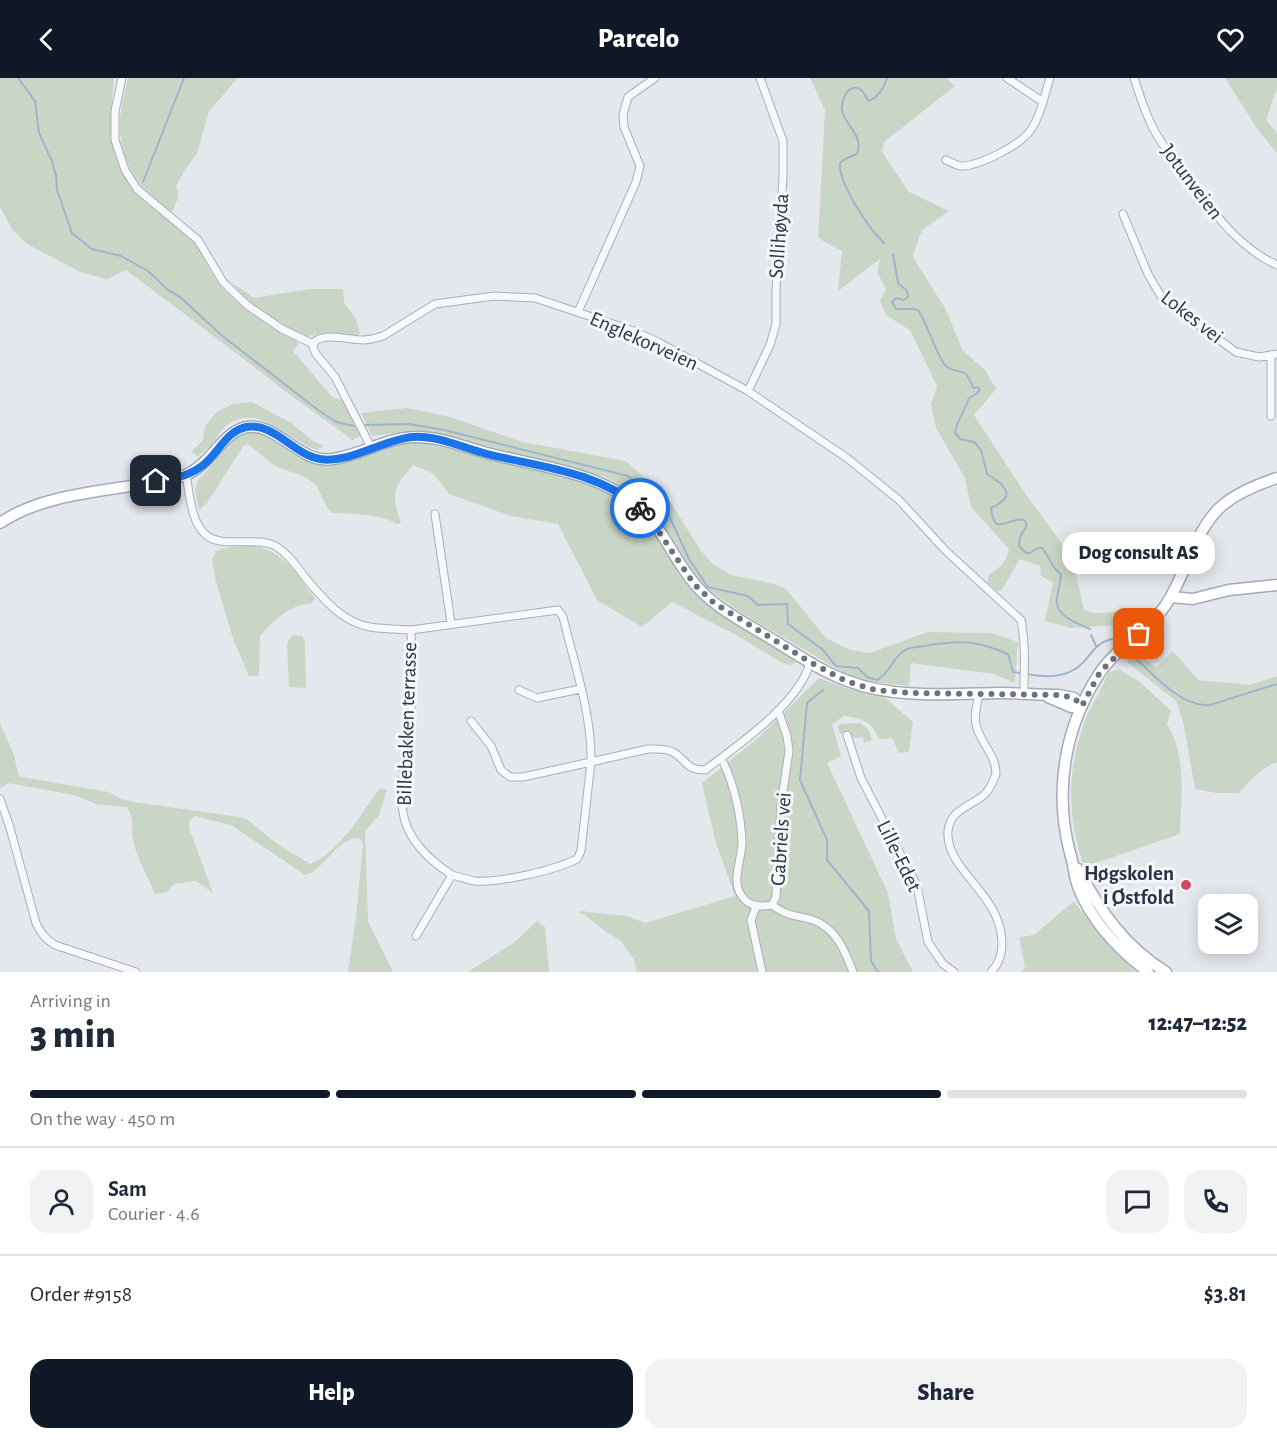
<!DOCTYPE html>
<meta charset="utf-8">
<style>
:root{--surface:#fff;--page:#f2f2f3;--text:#1f2937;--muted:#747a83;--line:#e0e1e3;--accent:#111827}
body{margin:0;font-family:"Alegreya Sans",sans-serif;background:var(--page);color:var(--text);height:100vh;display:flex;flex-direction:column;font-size:22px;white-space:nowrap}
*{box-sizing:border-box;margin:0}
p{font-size:20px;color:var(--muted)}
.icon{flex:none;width:33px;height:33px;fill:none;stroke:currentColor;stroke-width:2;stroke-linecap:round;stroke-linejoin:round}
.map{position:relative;height:894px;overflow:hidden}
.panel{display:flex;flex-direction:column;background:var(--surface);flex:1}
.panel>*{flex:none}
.controls{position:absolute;left:1198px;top:816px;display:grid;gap:12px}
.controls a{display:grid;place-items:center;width:60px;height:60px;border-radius:12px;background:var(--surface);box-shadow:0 3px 15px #0003;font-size:30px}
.pin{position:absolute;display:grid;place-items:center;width:51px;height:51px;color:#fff;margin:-26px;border-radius:12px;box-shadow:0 3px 9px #0006}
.courier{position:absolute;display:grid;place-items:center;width:60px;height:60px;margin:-30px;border:4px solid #1a73e8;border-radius:50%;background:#fff;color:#222;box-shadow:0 2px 8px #0007}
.bubble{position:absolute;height:42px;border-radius:18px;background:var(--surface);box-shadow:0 3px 15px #0003;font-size:20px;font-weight:800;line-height:42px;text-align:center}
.headline em{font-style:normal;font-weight:800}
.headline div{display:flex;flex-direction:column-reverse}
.headline{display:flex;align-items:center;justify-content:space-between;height:102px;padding:0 30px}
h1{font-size:39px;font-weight:800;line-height:45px}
.bar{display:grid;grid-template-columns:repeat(4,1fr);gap:9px 6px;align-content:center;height:72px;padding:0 30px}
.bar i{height:8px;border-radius:4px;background:var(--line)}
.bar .current{background:var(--accent)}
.bar p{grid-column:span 4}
.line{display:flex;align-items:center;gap:15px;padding:0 30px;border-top:2px solid var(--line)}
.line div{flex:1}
.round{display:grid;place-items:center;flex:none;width:63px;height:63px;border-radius:18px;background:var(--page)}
.cta{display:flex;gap:12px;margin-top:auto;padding:12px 30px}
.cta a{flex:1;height:69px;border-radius:18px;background:var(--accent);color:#fff;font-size:24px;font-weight:800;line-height:69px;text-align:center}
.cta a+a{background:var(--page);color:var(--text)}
header{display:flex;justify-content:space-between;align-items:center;height:78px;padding:0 30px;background:var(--accent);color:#fff;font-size:27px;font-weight:800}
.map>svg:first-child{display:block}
</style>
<header><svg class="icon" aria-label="back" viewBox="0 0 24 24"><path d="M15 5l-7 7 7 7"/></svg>Parcelo<svg class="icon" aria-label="heart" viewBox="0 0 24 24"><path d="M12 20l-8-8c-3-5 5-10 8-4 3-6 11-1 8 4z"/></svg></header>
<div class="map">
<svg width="1277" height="894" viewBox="0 0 1277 894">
<rect width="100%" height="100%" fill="#e4e7ec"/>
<path fill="#c9d6c5" d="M0 0H114C109 56 105 88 151 128 165 140 181 149 193 163 203 174 207 190 216 202 237 230 269 248 299 265L293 273 333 320 343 321 361 358 352 362C329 344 304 328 281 310 230 270 178 231 126 192L107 201 80 194 27 166 12 151 0 129Z
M128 0H238L209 33 197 76 186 90 176 108 179 118 172 134C139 114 118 81 120 41 121 28 125 14 128 0Z
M810 0H946L955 8 884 64 882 74 909 114 949 133 922 152 913 177 917 186 945 230 963 273 985 292 996 311 974 337 1027 418 1072 479 1084 532C1103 541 1128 526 1145 537L1138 546 1071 550 1045 543 1053 504 1041 498 1040 488 1020 481 1001 513H997L987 504 989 497C1000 490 1006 484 1009 471L971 429 965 400 936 350 931 326 937 308 910 252 886 237 880 223 886 211 877 194 880 181 838 213 842 173 818 160 825 32Z
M1225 0H1277V10L1266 42 1277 55V75L1258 52Z
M233 205 254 220 309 211H343L344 225 356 241 360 256C349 259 339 257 327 255 319 255 312 259 304 257 281 251 247 224 233 205Z
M252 324 291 345 313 363 324 368 317 372C288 362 255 321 224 350 219 354 216 361 212 366 208 370 203 374 198 378L191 374 203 362 205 348 218 333 233 326Z
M407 330 447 338 522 364 626 383 669 422 701 473 713 486 731 497 771 505 785 510 826 560 850 572 870 575 928 554 991 555 1018 564 1015 605 994 596 911 585 909 608 875 604 848 597 737 532 707 510 693 494 656 437 639 420 618 406 605 399 560 386 429 354 415 352 372 358 361 335Z
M252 352C276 358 292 384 318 386 329 387 339 383 350 380 375 373 402 363 427 365 458 374 489 381 520 388 554 396 593 402 623 423 661 449 668 491 698 519 726 545 765 562 797 584L791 587 782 585 738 558 672 524 642 549 597 522 558 446 511 438 449 416 434 396 413 387C392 412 391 414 401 445L396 446C382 435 349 436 332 435L328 431 316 407 305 399 275 388 248 366 244 367 207 425 199 432 195 412 198 402 208 392 212 384 234 359Z
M252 467C286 474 295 495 315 520L311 526C291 525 273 543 260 558L259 598H249L233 561 216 503 212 481 216 473 231 469Z
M294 557 302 558 305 563 306 610 289 609 287 567 289 561Z
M1137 573 1156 590 1173 573 1198 602 1250 607 1277 598V684C1264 687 1248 705 1239 715H1217L1195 711 1183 643 1176 623 1127 584Z
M1119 591 1140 604 1171 633 1167 646C1187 678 1181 719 1180 756L1084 789C1067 736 1066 693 1086 640 1093 625 1102 611 1108 595Z
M819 600 846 610 884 619 913 644 909 674 899 675 892 660 879 661C872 643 861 640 844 638L832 646 841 678 827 685 888 815 896 861 913 894H637L634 882 620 862 606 854 585 837 579 835 580 833 627 838 645 845 735 818 715 762 702 705 757 661Z
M0 645 14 677 18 696 21 699 109 714 121 721 133 724 240 739 248 742 276 765 310 786C341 773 361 736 380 710L387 712 379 737 365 753 368 843 393 894H348L356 839 363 765 359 760C337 759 325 792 305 797L231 747 194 738 189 744V750L213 815 196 803 174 806 167 814 155 816C148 798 136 780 133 761 131 749 135 738 126 729L96 726 74 717 8 705 2 710 0 709Z
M860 645 869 652 872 662 864 665 863 659C856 660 852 661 849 654L840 656 838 648 840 646Z
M1074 823C1093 849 1113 872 1136 894H1021L1025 889 1019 859 1034 857Z
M537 843 545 849 549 894H468L516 863Z"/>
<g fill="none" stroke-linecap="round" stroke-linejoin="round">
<path stroke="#9fb4cc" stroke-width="2" d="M18 0 35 23 39 55 52 83 56 98 57 112 72 155 92 171 121 178 148 193 168 212 179 218 220 256 318 332 336 344 354 348
M143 104 184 0
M884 165C869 151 838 105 840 85L845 81 857 76C865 55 839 44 842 27 846 7 860 3 868 23 877 21 885 8 887 0
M893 176 898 205 907 213 908 219 904 222 896 220 892 224 896 231H915L919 233C926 244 939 283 946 288 960 299 965 285 973 310L978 309 980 312 976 316 969 320C965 332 956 344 955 355L960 361 974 364 981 372 987 396C1005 407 1018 418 991 430 994 461 1008 438 1024 442L1027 447 1020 459 1019 468 1026 475H1030L1038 470H1042C1050 479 1051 490 1061 496 1061 504 1058 512 1057 520 1054 538 1077 545 1090 551
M366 347 409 346 444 352 628 398 665 429 689 481 708 509 748 518 758 527 787 526 788 546 823 572 836 588 858 590 867 599 877 602C889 596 892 582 902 574 908 569 917 569 924 568 959 562 976 562 1008 576L1013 594C1033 597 1057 603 1075 591 1091 581 1091 566 1112 561L1120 566
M1091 557 1096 568
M1127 572C1148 591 1180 630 1210 627L1277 606
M823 612 807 625 800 702 827 762V782L869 833 871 883 878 894"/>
<defs>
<path id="street" d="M122 0 115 33V62L125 92 137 111 198 162 223 204 247 227 282 251 313 266
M1007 0 1043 24
M1134 0C1140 18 1145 35 1154 52 1164 70 1178 88 1191 105 1215 136 1239 170 1277 187
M946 82C951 84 958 89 963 88 981 87 1020 67 1030 53 1041 38 1044 18 1050 0
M1123 136 1148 196 1162 220 1236 274 1259 279 1277 276
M578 234 636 104 640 88 624 49 623 37 628 19 655 0
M748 313 770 267 776 246V211L783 98V63L760 0
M1271 338V278
M371 369 335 299 316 276 313 269 314 264C326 254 349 262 363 262 370 262 376 260 383 258L435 226 494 218 535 220 631 252 658 264 748 313 847 380 899 422 946 473 1021 542C1026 567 1024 590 1024 615
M186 397C190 417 190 442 206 457 222 471 257 457 277 469 290 477 299 492 308 503 324 522 344 545 370 549 383 551 397 551 411 552
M435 436 451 545
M519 612 537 620 580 611
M979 616C977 626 973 640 977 650 982 667 996 677 996 696 993 703 991 710 985 716 971 729 950 731 948 753 945 793 1002 815 1002 866 1002 878 999 886 991 894
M847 657 861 700 917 808 928 864 943 886 954 894
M724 686C735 709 741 739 742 764 742 780 732 801 740 815 747 829 759 829 772 827
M0 721 10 750 36 845C41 855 45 861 55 867L136 894
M452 797C378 749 406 707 411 634 413 607 412 579 411 552L558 532 563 539C574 585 592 636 591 684L523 699H510L501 692 491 668 471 643
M772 827 776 819 781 727 789 673 787 658 778 632
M772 827C790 840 794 836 813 842 836 850 845 873 853 894
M756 829 751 842 762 894
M416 858 452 797C460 799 468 802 475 803 500 805 555 792 577 781L581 773 591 684 648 671C655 671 667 670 673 674 687 682 685 692 705 692 737 668 801 624 810 584"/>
<path id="primary" d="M0 445C51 410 128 414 186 397 212 385 221 357 243 350 275 340 298 387 333 381 361 377 386 360 414 359 438 358 464 369 487 375 540 389 600 393 642 432 664 453 675 483 694 505 713 529 744 544 770 560 795 575 820 593 848 603 894 621 950 616 1000 615 1020 615 1039 617 1059 617L1074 620 1082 628
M1171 519 1193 521 1229 512 1277 507
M1048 619 1071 629 1082 628
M1078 791C1100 833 1125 869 1166 894
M1148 894C1119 872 1093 845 1079 811 1074 799 1074 787 1070 775 1054 714 1064 650 1099 596 1116 570 1147 554 1165 528 1186 498 1195 449 1224 426 1239 414 1259 406 1277 400"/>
</defs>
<use href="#street" stroke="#a9aeb7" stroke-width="9"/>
<use href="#primary" stroke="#a3abb8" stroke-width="13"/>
<use href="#street" stroke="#f7f8fa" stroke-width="7"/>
<use href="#primary" stroke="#fff" stroke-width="10"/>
</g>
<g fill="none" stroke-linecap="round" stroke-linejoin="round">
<path stroke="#6c737f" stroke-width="6" stroke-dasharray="0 10.8" d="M640 430 657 451 694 506 714 525 810 584 846 603 875 612 912 615 1059 617 1074 620 1082 628 1100 594 1139 556"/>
<path stroke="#1a73e8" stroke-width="8" d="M156 403C171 401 186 399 199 390 217 379 224 354 246 349 274 344 294 377 320 381 348 386 383 362 412 359 437 357 464 370 487 376 540 389 597 393 640 430"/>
</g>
<circle fill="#d1495b" stroke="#f4f6f9" stroke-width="2" cx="1186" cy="807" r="6"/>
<g text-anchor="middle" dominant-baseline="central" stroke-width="6" stroke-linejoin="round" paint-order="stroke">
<g font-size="21" fill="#2b3445" stroke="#f4f6f9">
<text transform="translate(1192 104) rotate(53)">Jotunveien</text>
<text transform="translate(779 158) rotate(-86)">Sollihøyda</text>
<text transform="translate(1192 239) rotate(38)">Lokes vei</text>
<text transform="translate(644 263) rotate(24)">Englekorveien</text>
<text transform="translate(407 646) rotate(-88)">Billebakken terrasse</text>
<text transform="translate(781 761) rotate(-86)">Gabriels vei</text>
<text transform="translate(899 778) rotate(64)">Lille-Edet</text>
</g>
<g font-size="21" font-weight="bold" fill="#2b3445" stroke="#f4f6f9" text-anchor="end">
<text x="1174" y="795">Høgskolen<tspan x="1174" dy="24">i Østfold</tspan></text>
</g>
</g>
</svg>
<div class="controls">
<a><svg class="icon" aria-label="layers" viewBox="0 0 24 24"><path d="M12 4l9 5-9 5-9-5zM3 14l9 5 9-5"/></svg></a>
</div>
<div class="pin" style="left:1139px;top:556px;background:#ea580c"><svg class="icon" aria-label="bag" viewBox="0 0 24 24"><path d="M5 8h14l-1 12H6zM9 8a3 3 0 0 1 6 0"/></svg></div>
<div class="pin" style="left:156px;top:403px;background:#1f2937"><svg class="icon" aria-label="home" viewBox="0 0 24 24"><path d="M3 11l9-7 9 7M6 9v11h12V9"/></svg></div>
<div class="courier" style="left:640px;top:430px"><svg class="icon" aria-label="bike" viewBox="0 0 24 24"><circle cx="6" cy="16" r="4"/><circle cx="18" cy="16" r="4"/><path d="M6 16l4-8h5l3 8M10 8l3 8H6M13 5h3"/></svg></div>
<div class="bubble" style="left:1062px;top:454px;width:153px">Dog consult AS</div>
</div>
<section class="panel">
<div class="headline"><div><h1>3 min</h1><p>Arriving in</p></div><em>12:47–12:52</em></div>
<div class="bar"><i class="current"></i><i class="current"></i><i class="current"></i><i></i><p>On the way · 450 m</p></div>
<div class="line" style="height:108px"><a class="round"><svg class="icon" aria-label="person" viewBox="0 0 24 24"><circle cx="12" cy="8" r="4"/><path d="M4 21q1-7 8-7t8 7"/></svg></a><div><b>Sam</b><p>Courier · 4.6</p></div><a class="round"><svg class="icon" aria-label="chat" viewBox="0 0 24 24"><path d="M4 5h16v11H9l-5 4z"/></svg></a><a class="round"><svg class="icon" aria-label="phone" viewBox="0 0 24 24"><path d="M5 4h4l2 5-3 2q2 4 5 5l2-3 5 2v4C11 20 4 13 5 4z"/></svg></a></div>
<div class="line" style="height:78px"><div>Order #9158</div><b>$3.81</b></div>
<div class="cta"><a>Help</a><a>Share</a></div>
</section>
